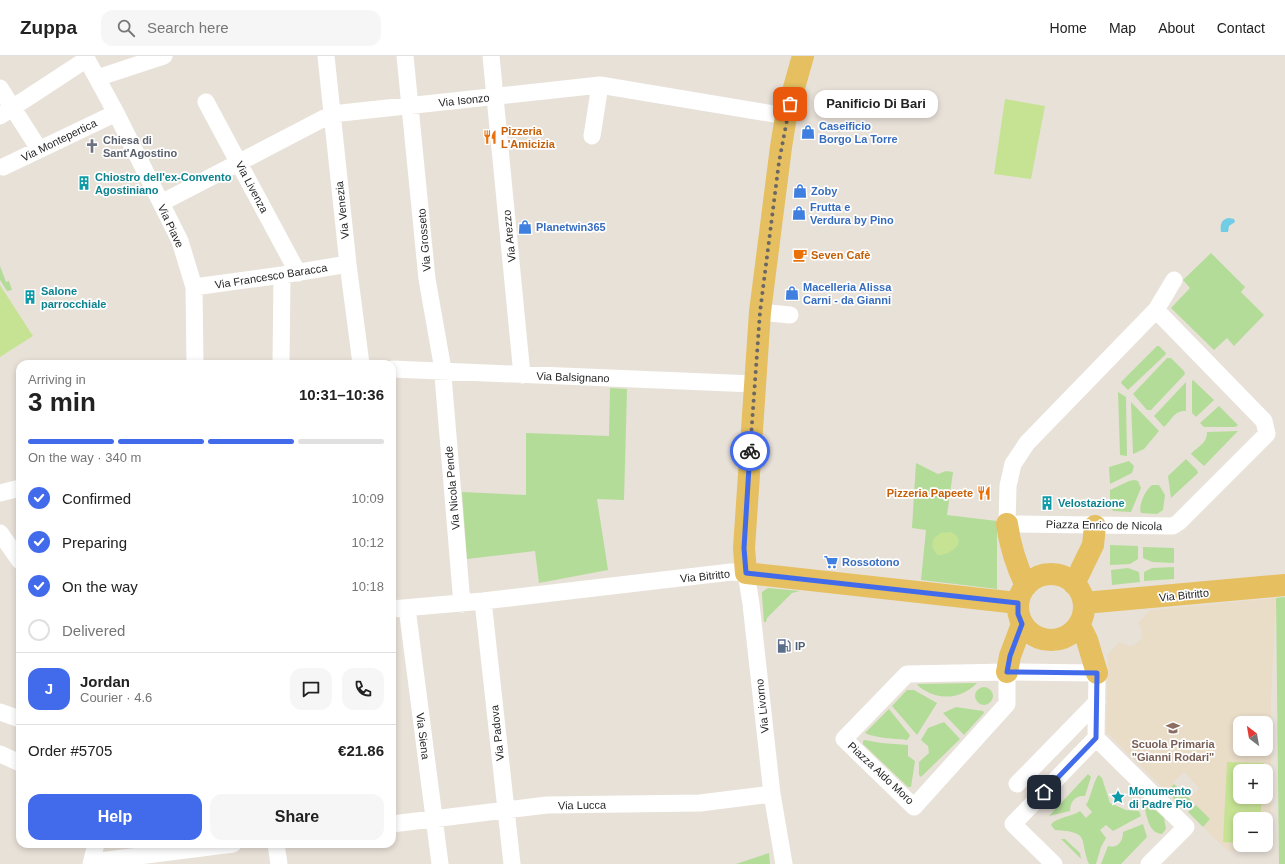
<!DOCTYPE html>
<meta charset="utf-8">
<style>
:root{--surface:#fff;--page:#f6f6f6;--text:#222;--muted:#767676;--line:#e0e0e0;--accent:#426bec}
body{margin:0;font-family:Helvetica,sans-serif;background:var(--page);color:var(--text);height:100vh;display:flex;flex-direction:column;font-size:15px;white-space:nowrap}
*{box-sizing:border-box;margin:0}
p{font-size:13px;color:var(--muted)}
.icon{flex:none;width:22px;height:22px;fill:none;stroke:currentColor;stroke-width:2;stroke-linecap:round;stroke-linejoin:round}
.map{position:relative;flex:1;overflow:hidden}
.panel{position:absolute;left:16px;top:304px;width:380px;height:488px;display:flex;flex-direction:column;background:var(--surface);border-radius:12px;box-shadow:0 2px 6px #0003}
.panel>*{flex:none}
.needle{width:26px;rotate:329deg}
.buttons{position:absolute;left:1233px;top:660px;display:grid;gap:8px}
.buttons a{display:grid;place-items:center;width:40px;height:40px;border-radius:8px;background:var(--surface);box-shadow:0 2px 6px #0003;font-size:20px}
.pin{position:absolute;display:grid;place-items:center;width:34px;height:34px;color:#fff;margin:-17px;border-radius:8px;box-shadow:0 2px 6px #0006}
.courier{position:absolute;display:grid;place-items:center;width:40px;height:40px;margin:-20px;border:3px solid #426bec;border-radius:50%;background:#fff;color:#222;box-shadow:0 1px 5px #0007}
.bubble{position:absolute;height:28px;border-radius:12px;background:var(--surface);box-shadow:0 2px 6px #0003;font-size:13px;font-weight:700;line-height:28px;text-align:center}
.overview em{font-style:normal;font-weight:700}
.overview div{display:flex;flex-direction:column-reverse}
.overview{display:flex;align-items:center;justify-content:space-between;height:68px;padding:0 12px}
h1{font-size:26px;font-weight:700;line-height:30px}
.bar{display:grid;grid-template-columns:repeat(4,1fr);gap:6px 4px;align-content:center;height:48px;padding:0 12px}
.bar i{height:5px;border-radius:3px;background:var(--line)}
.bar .on{background:var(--accent)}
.bar p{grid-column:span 4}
.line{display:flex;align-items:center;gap:10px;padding:0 12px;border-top:1px solid var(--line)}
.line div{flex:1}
.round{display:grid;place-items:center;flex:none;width:42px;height:42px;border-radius:12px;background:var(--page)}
ol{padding:0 12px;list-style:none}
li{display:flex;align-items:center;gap:12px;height:44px}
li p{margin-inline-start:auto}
li .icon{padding:4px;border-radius:50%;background:var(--accent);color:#fff;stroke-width:4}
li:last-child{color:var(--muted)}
li i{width:22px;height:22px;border:2px solid var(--line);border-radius:50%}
.cta{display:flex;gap:8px;margin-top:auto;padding:8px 12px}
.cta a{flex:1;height:46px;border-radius:12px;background:var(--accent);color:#fff;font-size:16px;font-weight:700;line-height:46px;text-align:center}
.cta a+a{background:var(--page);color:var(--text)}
header{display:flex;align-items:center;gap:24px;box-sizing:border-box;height:56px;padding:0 20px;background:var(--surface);border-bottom:1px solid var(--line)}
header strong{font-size:19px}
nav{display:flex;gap:22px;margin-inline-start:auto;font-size:14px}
.search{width:280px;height:36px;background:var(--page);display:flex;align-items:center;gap:10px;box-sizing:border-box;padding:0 14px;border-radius:12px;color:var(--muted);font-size:15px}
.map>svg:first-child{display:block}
</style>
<header>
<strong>Zuppa</strong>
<div class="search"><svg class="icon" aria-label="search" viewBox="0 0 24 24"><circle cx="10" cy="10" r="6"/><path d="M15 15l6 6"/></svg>Search here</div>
<nav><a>Home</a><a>Map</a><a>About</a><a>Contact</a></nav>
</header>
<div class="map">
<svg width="1285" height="808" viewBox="0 0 1285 808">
<rect width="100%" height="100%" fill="#e8e1d8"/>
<path fill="#e9ddc8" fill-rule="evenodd" d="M1276 542 1271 644V795H1228L1203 771 1210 763 1189 742 1199 732 1184 716 1172 727 1174 728 1167 736 1106 676 1108 598 1119 586 1130 590 1134 589 1141 583 1142 573 1138 567 1150 554ZM1240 667H1266V693H1240ZM1240 715H1266V741H1240ZM1240 763H1266V789H1240Z"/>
<path fill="#b3dc98" d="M1211 197 1245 231 1241 236 1264 259 1234 290 1227 282 1214 294 1171 252 1190 232 1183 224Z
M0 210 6 226 9 225 12 234 7 235 0 224Z
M1157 290H1159L1166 297 1165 299 1128 334 1121 327 1122 325Z
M1167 302H1171L1184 315 1185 318 1151 354H1147L1133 338Z
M1193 324 1214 344 1196 361 1192 357V325Z
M1186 326V355C1173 355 1173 363 1164 371L1154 360Z
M610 332 627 333 624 444 597 443 608 514 539 527 535 495 467 503 462 436 526 439V377L609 380Z
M1118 336 1126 341 1127 400 1120 399Z
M1131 346 1159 375 1144 393 1133 398Z
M1219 350 1238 369 1235 371H1204L1200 367Z
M1238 375 1204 410 1191 398C1198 390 1207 388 1207 376Z
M1186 403 1197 414 1198 417 1171 442 1168 420Z
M1129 405 1134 410 1132 417 1110 428 1109 411Z
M916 407 938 418 946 415 953 416 947 459 997 465V533L921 524 926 474 912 472Z
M1134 424 1138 425 1141 432 1131 456 1113 455 1110 450V434L1129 425Z
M1152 429H1159L1165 439 1163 454 1157 458 1141 457C1138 450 1145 434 1152 429Z
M1110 489 1138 490V503L1130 508 1110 509Z
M1143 491 1174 492V507L1152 506 1143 502Z
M1174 511V523L1144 525V516L1152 512Z
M1128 512 1139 516 1140 526 1112 529 1111 514Z
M768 532 800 535 792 537 767 562 766 566H764L762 539V536Z
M1285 541V808H1279L1276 542Z
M977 627C962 642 942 645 924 634 921 632 919 631 917 628Z
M975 640a9 9 0 1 1 18 0a9 9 0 1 1-18 0Z
M907 634H914L937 647 917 679 892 650Z
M956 651 983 655 984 657 964 679 943 657Z
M889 653 909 678 910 680 907 684C893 682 878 683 865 677Z
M944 666 960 683 921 721 919 719V706L929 697 928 690 921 684 928 672Z
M865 684 881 687 908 689V700L915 705 911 731H908L863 688V685Z
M1088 718 1091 721 1085 740C1075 739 1070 746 1070 755L1049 760Z
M1099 719 1102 722 1110 747 1126 754 1139 755 1141 760 1113 775 1106 769 1100 774 1106 782 1101 791 1096 808H1089C1079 783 1091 776 1055 774L1051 769C1056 761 1072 761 1080 755L1086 762 1092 756 1086 749C1091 742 1094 722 1099 719Z
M1174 728 1193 746 1185 753 1167 736Z
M1196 749 1210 763 1203 771 1188 756Z
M1151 750 1164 762 1166 773 1162 778C1150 777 1148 765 1145 754L1147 751Z
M1143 768 1147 781 1121 808H1101L1108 790C1118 793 1123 785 1123 776Z
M1061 783H1065L1080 797 1081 803Z
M769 797 770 808H735H736Z"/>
<path fill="#c6e394" d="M1005 43 1045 50 1031 123 994 118Z
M0 229 33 280 0 301Z
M951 476C968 484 953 499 938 499 932 494 931 489 934 482L941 477Z
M1227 706 1264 707 1263 715H1240V741H1262L1260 763H1240V787L1223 786Z"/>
<path fill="#71cce5" d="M1229 162 1234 163 1235 166 1229 170 1228 176H1221C1220 169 1221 163 1229 162Z"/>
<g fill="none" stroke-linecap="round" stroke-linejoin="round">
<path stroke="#fff" stroke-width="17" d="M85 0 116 57 180 185 194 231 195 308
M326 0 348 208 361 308
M405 0 427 223 442 308 462 548
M491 0 522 319
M97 22 164 0
M0 32 39 93
M206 46 298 217
M0 60 87 3
M592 80 600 29
M3 111 116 57
M161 147 332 58 600 29 786 60
M194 231 282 219 348 208
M1156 254 1264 365 1267 378 1179 466 1173 470 1007 468 1008 430 1013 408 1027 387 1156 254 1174 224
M760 256 790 259
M281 308 282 219
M392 313 754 328
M0 437 20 432
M0 477 20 505
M483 545 512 808
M407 552 440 808
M392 553 483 545 731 516 746 517 751 548 772 738 784 808
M1007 616V648L914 751 844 683 907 618 1007 616 1097 617 1096 682 1013 768 1054 808
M0 656 20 663
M1096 682 1186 771 1149 808
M0 698 20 707
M1017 728 1097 646
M392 768 547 749 700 747 772 738
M276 788 279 808
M92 806 233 788
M91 808 96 788"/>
<path stroke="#e5bf60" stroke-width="22" d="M803 0 786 60 781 91 760 256 744 492 746 517 1018 547
M1007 468C1010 490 1016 509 1026 530
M1018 551a33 33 0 1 1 66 0a33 33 0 1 1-66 0Z
M1074 528 1093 489 1095 470
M1084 547 1285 529
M1079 568 1087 584 1097 617
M1007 616 1010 600 1022 568"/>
</g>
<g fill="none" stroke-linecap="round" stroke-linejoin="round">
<path stroke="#6a6764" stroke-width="4" stroke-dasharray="0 7.2" d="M750 395 760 256 779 106 790 48"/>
<path stroke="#426bec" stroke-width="5" d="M750 395 744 492 746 517 1018 547V558L1022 568 1010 600 1007 616 1097 617 1096 682 1044 736"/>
</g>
<defs>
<symbol id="shop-bare" viewBox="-9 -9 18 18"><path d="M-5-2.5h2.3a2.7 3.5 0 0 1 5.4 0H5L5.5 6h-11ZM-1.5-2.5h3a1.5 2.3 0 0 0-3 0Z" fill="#3f7fe0" stroke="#fff" stroke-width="2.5" paint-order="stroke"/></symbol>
<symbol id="restaurant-bare" viewBox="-9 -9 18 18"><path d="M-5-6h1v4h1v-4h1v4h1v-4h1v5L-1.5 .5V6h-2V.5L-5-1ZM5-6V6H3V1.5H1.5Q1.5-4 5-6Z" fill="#e8710a" stroke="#fff" stroke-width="2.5" paint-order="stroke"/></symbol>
<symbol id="church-bare" viewBox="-9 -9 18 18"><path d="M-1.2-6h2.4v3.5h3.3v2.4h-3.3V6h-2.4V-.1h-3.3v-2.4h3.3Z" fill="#6b7280" stroke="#fff" stroke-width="2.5" paint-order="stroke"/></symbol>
<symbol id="building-bare" viewBox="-9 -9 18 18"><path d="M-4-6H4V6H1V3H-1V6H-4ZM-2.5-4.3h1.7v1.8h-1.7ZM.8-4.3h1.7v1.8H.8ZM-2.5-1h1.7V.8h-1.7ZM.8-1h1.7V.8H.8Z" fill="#0f9aa8" stroke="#fff" stroke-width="2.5" paint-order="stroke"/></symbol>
<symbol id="cafe-bare" viewBox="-9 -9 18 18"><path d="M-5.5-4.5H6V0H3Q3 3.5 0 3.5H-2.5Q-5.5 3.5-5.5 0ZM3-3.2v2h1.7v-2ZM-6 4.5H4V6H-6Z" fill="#e8710a" stroke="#fff" stroke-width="2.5" paint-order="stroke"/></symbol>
<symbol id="supermarket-bare" viewBox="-9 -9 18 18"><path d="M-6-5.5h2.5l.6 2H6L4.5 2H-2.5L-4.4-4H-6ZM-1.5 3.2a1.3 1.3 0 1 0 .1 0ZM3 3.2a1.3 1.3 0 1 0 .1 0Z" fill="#3f7fe0" stroke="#fff" stroke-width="2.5" paint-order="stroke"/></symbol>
<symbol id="fuel-bare" viewBox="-9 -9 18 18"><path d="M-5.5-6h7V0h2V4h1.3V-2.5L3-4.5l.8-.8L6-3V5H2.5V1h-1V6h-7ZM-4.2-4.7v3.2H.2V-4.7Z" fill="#5c6f8a" stroke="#fff" stroke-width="2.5" paint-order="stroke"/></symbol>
<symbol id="school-bare" viewBox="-9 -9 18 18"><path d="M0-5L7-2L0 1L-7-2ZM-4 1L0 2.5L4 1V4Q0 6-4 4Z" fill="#8d6e63" stroke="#fff" stroke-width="2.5" paint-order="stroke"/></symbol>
<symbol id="sight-bare" viewBox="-9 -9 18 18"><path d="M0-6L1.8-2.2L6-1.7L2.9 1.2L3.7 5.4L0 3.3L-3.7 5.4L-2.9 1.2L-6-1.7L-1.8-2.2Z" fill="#0f9aa8" stroke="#fff" stroke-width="2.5" paint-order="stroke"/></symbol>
</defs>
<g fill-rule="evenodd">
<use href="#shop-bare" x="798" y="66" width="20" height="20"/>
<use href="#restaurant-bare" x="480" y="71" width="20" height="20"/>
<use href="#church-bare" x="82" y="80" width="20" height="20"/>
<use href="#building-bare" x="74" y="117" width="20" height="20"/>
<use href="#shop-bare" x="790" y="125" width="20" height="20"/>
<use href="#shop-bare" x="789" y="147" width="20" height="20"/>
<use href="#shop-bare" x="515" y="161" width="20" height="20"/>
<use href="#cafe-bare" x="790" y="189" width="20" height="20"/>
<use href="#shop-bare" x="782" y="227" width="20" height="20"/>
<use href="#building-bare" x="20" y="231" width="20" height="20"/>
<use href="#restaurant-bare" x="974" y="427" width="20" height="20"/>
<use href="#building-bare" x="1037" y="437" width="20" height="20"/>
<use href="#supermarket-bare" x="821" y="496" width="20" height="20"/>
<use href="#fuel-bare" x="774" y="580" width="20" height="20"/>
<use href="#school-bare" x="1163" y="662" width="20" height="20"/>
<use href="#sight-bare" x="1108" y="731" width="20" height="20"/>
</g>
<g text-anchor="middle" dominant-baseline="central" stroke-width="3.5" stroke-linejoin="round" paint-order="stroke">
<g font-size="11" fill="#262626" stroke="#fff">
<text transform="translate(464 44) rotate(-6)">Via Isonzo</text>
<text transform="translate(59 84) rotate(-26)">Via Montepertica</text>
<text transform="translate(252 131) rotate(62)">Via Livenza</text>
<text transform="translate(342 154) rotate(-96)">Via Venezia</text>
<text transform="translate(171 170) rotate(65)">Via Piave</text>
<text transform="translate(509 180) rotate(-96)">Via Arezzo</text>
<text transform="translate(424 184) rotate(-95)">Via Grosseto</text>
<text transform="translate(271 220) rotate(-9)">Via Francesco Baracca</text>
<text transform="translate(573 321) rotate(2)">Via Balsignano</text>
<text transform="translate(452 432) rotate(-95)">Via Nicola Pende</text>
<text transform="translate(1104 469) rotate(1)">Piazza Enrico de Nicola</text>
<text transform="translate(705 520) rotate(-6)">Via Bitritto</text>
<text transform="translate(1184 539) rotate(-6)">Via Bitritto</text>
<text transform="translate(762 650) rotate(-96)">Via Livorno</text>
<text transform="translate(497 677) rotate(-96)">Via Padova</text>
<text transform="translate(423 680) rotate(83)">Via Siena</text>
<text transform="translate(881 717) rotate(43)">Piazza Aldo Moro</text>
<text transform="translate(582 749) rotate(-1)">Via Lucca</text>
</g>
<g font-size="11" font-weight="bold" fill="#366cbe" stroke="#fff" text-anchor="start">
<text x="819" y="70">Caseificio<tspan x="819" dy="13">Borgo La Torre</tspan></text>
<text x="811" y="135">Zoby</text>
<text x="810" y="151">Frutta e<tspan x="810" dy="13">Verdura by Pino</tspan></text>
<text x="536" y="171">Planetwin365</text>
<text x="803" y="231">Macelleria Alissa<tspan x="803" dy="13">Carni - da Gianni</tspan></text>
<text x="842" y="506">Rossotono</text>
</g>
<g font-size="11" font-weight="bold" fill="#c56008" stroke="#fff" text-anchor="start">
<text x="501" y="75">Pizzeria<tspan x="501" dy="13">L'Amicizia</tspan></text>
<text x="811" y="199">Seven Cafè</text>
<text x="973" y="437" text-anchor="end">Pizzeria Papeete</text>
</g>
<g font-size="11" font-weight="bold" fill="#5b616d" stroke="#fff" text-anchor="start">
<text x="103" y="84">Chiesa di<tspan x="103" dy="13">Sant'Agostino</tspan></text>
</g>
<g font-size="11" font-weight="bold" fill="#0d838f" stroke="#fff" text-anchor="start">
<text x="95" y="121">Chiostro dell'ex-Convento<tspan x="95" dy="13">Agostiniano</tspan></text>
<text x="41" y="235">Salone<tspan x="41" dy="13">parrocchiale</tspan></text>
<text x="1058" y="447">Velostazione</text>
<text x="1129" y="735">Monumento<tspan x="1129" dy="13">di Padre Pio</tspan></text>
</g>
<g font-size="11" font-weight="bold" fill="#4e5e75" stroke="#fff" text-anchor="start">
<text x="795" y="590">IP</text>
</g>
<g font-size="11" font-weight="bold" fill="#785e54" stroke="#fff">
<text x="1173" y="688">Scuola Primaria<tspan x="1173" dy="13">"Gianni Rodari"</tspan></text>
</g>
</g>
</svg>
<div class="buttons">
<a><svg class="needle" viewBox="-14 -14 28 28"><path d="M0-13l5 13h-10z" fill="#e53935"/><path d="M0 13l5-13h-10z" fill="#767676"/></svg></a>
<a>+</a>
<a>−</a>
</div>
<div class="pin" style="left:790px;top:48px;background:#ea580c"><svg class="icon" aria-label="bag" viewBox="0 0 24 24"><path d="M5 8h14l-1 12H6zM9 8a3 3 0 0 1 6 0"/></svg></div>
<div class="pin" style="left:1044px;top:736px;background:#1f2937"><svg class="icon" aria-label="home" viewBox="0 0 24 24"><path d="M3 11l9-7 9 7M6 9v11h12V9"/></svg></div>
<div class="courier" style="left:750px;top:395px"><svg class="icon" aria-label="bike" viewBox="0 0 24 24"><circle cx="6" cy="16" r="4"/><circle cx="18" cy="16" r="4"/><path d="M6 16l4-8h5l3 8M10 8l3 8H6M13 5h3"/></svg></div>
<div class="bubble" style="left:814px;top:34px;width:124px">Panificio Di Bari</div>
<section class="panel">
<div class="overview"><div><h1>3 min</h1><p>Arriving in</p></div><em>10:31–10:36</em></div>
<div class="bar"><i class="on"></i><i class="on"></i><i class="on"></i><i></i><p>On the way · 340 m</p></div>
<ol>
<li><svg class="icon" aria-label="check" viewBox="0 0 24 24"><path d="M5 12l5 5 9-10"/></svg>Confirmed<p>10:09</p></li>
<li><svg class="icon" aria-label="check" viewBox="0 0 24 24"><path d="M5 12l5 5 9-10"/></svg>Preparing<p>10:12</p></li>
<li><svg class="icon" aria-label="check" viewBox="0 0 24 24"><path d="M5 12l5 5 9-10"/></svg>On the way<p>10:18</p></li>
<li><i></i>Delivered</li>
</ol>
<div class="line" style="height:72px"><b class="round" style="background:var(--accent);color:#fff">J</b><div><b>Jordan</b><p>Courier · 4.6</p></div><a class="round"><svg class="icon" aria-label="chat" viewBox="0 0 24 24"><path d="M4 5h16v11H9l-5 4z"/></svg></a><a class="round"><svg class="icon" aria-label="phone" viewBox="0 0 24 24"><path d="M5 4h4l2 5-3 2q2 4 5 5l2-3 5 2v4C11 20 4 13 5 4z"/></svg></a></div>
<div class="line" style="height:52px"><div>Order #5705</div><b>€21.86</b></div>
<div class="cta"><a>Help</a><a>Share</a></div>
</section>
</div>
